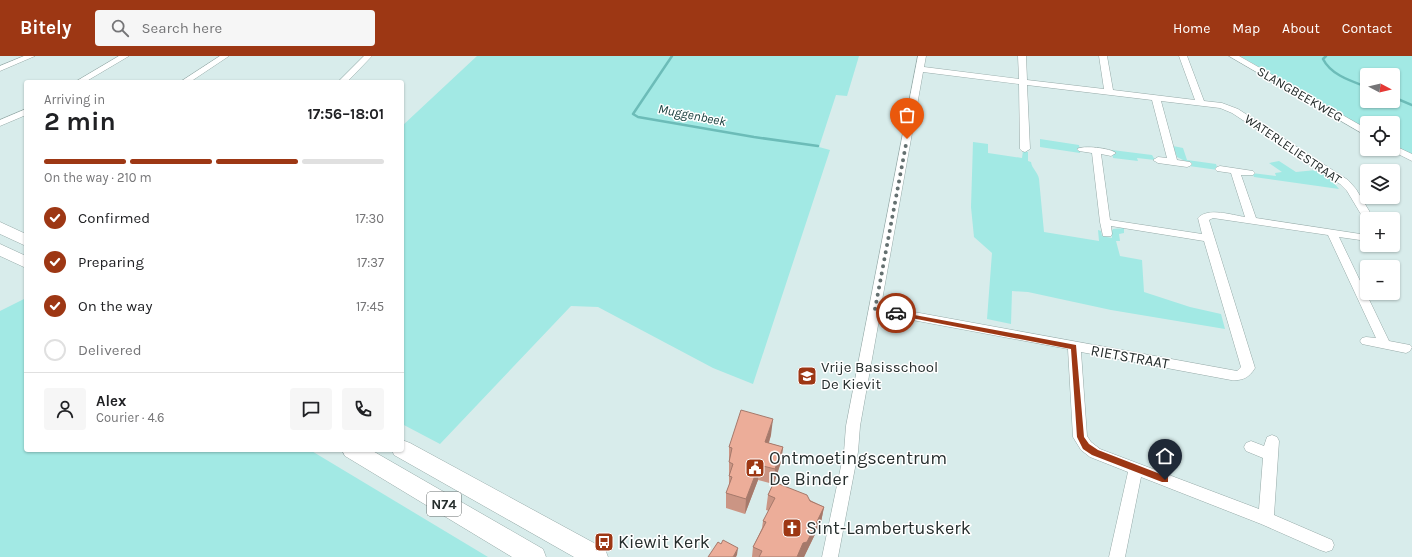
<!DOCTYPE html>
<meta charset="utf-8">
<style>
:root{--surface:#fff;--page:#f6f6f6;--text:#202124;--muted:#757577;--line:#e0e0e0;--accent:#9d3714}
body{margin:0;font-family:Karla,sans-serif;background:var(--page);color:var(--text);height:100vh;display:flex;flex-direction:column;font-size:15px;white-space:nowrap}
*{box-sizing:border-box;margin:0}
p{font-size:13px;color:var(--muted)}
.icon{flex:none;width:22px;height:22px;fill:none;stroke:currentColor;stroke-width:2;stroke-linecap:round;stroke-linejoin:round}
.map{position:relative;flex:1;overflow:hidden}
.panel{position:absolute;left:24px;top:24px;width:380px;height:372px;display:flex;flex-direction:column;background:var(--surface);border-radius:4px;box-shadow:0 1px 3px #0004}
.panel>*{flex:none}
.needle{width:26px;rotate:97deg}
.fabs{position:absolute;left:1360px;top:12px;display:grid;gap:8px}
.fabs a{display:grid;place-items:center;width:40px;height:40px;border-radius:4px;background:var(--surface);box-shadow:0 1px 3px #0004;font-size:20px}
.pin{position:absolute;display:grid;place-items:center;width:34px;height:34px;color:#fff;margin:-41px -17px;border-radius:50% 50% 50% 0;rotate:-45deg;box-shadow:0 0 4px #0007}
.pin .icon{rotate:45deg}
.courier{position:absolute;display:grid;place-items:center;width:40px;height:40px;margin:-20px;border:3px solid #9d3714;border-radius:50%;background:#fff;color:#222;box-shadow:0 1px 5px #0007}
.headline em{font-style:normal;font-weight:700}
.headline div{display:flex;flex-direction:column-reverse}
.headline{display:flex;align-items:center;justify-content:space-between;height:68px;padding:0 20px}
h1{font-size:26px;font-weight:700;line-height:30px}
.bar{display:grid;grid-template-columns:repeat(4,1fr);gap:6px 4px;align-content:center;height:48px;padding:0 20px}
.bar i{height:5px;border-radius:3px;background:var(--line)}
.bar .active{background:var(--accent)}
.bar p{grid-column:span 4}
.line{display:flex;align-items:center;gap:10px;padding:0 20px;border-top:1px solid var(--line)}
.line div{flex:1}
.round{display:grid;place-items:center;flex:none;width:42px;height:42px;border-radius:4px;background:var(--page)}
ol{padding:0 20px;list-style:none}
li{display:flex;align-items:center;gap:12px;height:44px}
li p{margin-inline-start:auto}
li .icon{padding:4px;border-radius:50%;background:var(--accent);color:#fff;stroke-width:4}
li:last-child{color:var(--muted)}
li i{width:22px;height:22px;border:2px solid var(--line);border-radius:50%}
header{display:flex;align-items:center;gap:24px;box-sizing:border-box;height:56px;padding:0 20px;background:var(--accent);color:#fff}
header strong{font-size:19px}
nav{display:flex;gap:22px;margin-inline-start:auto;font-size:14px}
.search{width:280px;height:36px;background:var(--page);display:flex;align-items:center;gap:10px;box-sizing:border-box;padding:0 14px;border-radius:4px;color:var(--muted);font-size:15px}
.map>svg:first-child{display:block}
</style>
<header>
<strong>Bitely</strong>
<div class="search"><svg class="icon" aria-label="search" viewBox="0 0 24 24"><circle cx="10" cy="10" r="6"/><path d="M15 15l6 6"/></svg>Search here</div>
<nav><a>Home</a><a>Map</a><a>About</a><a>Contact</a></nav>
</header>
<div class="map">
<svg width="1412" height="501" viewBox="0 0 1412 501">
<rect width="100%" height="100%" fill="#d8eceb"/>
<path fill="#a2e9e4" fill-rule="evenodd" d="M477 0H859L847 40 836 39 819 91 830 94 753 328 713 312 598 251 571 250 440 388 402 368V70Z
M1240 0H1412V99L1393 88V67H1367V73ZM1367 19H1393V45H1367Z
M1040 83 1079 89 1080 97 1040 91Z
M973 86 988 88V97L1022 102 1023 95 1028 96V105L1031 106C1032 113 1038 116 1039 123L1044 176 1099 185 1098 174 1101 175 1102 180 1112 182 1111 176 1113 173 1124 172V177L1119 178 1120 185H1116L1120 200 1142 204 1144 236 1190 251 1221 258 1225 273 1111 254 1028 236 1012 235 1011 268 987 263 992 197 974 181 971 151Z
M1173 90 1183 92 1187 104 1216 108 1218 114 1189 110 1187 106 1177 101Z
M1112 94 1152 99 1155 104 1137 102 1138 105 1113 102Z
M1279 105 1296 116 1316 114 1336 126 1334 127 1339 133 1254 121 1252 117 1276 120 1275 117 1282 116 1269 107Z
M26 242V394H310L488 501H0V255Z"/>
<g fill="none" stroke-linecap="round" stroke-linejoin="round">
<path stroke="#6cbcb8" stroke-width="2.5" d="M672 0 633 58 638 61 754 81 818 90
M1326 0 1323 3C1331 19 1351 25 1367 31
M1393 41 1412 49"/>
<defs>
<path id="street" d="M24 0H35L0 15V10Z
M119 0H129L85 26H75Z
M220 0H229L190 26H180Z
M364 0H372L347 26H338Z
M918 0H926L924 11 1019 23 1018 0H1026L1027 24 1104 33 1099 0H1107L1113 34 1195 44 1179 0H1187L1204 45 1222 47 1238 53 1348 124 1356 133 1374 163H1367V166L1365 165 1347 135 1340 128 1232 57 1220 52 1161 45 1177 104 1190 106 1192 108 1190 110 1187 111 1158 107 1153 104 1158 101 1167 102 1152 44 1027 29 1030 93 1025 96 1022 95 1020 93 1019 28 923 16 881 250 1237 315 1241 311 1204 185 1111 170 1112 178 1111 180H1103L1100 166 1092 97 1079 95 1077 93C1082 89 1111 92 1116 97L1111 100 1101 98 1110 164 1202 178 1198 162C1208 151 1232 159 1245 161L1231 117 1217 115 1215 113 1217 111 1220 110 1253 115 1255 117 1253 119H1241L1256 162 1367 179V185L1339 181 1389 285 1410 289 1412 291 1410 295 1406 297 1362 288 1360 285 1362 282 1366 281 1376 282 1328 179 1213 162 1209 164 1255 312C1249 322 1242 325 1231 324L1081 296 1087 380 1091 386 1100 393 1259 453 1263 402 1246 395 1244 391 1246 387 1251 385 1264 390 1267 381 1272 379 1277 381 1279 385 1274 459 1332 484 1334 489 1332 494 1326 496 1320 494 1261 468 1141 421 1125 501H1109L1128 416 1090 401 1081 394 1073 381 1068 293 880 258 860 370 858 396 838 501H822L844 396 846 370Z
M1229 0H1239L1367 73V80Z
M26 53V59L0 70V64Z
M1393 89 1412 98V105L1390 94 1389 93H1393Z"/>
<path id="primary" d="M0 166 26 178V190L0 178Z
M0 188 26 200V212L0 200Z
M402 384 410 387 605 493 608 501H574L394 399 392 394H402Z
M342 394H371L543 493 546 501H512L345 400Z"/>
</defs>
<use href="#street" stroke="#96aaa8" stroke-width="1"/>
<use href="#primary" stroke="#96aaa8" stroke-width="1"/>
<use href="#street" fill="#fff" fill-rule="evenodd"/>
<use href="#primary" fill="#fff" fill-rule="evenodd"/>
</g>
<path fill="#cb9584" d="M771 379 769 387 783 391 781 406 774 426 824 451 821 466 804 501H752L753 491 762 472 763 465 769 455 766 454 768 439 773 428 758 424 745 458 726 452V437L729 430V391Z"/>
<path fill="#a5796b" d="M773 363 771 379 764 401 765 386Z
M783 391 781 406 774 428 775 413Z
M759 409 758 424 745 458 746 443Z
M824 451 821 466 804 501H797L803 487Z
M738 492 737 499 736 501H733Z"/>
<path fill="#ecad99" stroke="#a5796b" d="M741 354 773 363 765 386 783 391 775 413 759 409 746 443 726 437 732 421 729 420 733 408 729 406 732 392 729 391Z
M774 426 807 439 810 445 824 451 807 486 803 487 797 501H759L762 495 753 491 766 466 763 465 775 442 768 439Z
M723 484 738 492 733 501H708L718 486 721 488Z"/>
<path fill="#9d3714" d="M893 255 1076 289 1084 381 1089 388 1098 394 1168 421V426H1162L1092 399 1083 393 1077 381 1071 293 896 259H893Z"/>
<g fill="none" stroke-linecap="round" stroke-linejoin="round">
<path stroke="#647070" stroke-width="4" stroke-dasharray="0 7.2" d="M896 257 875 253 907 83"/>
</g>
<defs>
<symbol id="school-square" viewBox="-11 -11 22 22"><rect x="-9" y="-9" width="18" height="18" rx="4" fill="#9d3714" stroke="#fff"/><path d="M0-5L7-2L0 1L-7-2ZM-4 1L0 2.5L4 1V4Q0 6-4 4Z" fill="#fff"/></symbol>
<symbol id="civic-square" viewBox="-11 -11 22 22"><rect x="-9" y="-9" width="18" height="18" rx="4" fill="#9d3714" stroke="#fff"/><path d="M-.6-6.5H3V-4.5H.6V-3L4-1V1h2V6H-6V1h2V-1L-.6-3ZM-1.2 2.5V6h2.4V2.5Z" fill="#fff"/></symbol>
<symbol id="church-square" viewBox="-11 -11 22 22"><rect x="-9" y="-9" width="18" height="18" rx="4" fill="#9d3714" stroke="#fff"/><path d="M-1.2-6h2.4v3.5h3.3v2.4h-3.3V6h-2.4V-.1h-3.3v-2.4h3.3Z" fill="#fff"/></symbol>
<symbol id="bus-square" viewBox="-11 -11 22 22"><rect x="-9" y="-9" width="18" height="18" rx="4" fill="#9d3714" stroke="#fff"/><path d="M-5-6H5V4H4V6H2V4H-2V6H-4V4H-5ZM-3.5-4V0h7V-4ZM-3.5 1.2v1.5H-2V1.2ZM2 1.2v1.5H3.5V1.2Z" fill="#fff"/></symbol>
</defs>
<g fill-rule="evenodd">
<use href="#school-square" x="796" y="309" width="22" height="22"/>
<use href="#civic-square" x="744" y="401" width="22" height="22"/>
<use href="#church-square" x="781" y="461" width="22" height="22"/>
<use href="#bus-square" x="593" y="475" width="22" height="22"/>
</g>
<g text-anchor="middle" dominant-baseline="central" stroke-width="3" stroke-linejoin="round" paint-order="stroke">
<g font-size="13" fill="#262e2d" stroke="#fff">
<text transform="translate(1300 38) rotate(30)">SLANGBEEKWEG</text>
<text transform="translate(1293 93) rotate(34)">WATERLELIESTRAAT</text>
</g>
<g font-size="13" font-style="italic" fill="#133a38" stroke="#fff">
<text transform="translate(692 59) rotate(11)">Muggenbeek</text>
</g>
<rect fill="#fff" stroke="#676d6c" stroke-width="1" x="427" y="436" width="34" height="24" rx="3"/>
<g font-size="14" font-weight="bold" fill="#262e2d">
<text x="444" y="448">N74</text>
</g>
<g font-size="15" fill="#262e2d" stroke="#fff">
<text transform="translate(1130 301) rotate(10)">RIETSTRAAT</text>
</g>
<g font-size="15" fill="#262e2d" stroke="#fff" text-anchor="start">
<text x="821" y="311">Vrije Basisschool<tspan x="821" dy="17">De Kievit</tspan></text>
</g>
<g font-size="18" fill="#262e2d" stroke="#fff" text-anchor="start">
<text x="769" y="402">Ontmoetingscentrum<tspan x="769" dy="21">De Binder</tspan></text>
<text x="806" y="472">Sint-Lambertuskerk</text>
<text x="618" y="486">Kiewit Kerk</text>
</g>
</g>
</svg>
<div class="fabs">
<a><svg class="needle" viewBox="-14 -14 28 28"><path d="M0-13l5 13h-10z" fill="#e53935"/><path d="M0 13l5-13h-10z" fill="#757577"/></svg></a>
<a><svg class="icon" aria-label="locate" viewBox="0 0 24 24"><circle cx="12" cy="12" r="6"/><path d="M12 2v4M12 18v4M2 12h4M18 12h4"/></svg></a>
<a><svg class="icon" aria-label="layers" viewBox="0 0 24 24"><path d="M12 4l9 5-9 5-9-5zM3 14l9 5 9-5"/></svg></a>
<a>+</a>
<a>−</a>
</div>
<div class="pin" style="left:907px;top:83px;background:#ea580c"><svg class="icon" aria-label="bag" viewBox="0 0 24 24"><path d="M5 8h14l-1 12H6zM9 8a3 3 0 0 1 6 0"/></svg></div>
<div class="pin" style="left:1165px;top:424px;background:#1f2937"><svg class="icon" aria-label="home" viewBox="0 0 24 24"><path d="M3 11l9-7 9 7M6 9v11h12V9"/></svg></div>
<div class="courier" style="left:896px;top:257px"><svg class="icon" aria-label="car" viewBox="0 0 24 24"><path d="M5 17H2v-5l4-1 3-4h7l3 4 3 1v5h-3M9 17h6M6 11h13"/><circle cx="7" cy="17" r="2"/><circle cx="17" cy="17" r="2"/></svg></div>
<section class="panel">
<div class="headline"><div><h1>2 min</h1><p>Arriving in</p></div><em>17:56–18:01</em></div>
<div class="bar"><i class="active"></i><i class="active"></i><i class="active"></i><i></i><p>On the way · 210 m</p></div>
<ol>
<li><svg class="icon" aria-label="check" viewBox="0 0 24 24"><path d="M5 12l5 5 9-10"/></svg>Confirmed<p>17:30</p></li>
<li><svg class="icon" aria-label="check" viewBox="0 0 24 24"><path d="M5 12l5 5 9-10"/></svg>Preparing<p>17:37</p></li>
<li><svg class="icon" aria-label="check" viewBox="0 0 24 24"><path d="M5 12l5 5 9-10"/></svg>On the way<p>17:45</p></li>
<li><i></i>Delivered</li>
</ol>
<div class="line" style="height:72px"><a class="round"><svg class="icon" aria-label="person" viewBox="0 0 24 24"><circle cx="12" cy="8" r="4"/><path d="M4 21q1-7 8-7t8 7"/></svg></a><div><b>Alex</b><p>Courier · 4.6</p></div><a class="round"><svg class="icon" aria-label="chat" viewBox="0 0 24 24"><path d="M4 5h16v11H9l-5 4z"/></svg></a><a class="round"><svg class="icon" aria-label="phone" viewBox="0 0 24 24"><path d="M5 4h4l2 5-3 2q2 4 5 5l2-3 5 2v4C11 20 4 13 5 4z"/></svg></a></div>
</section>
</div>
